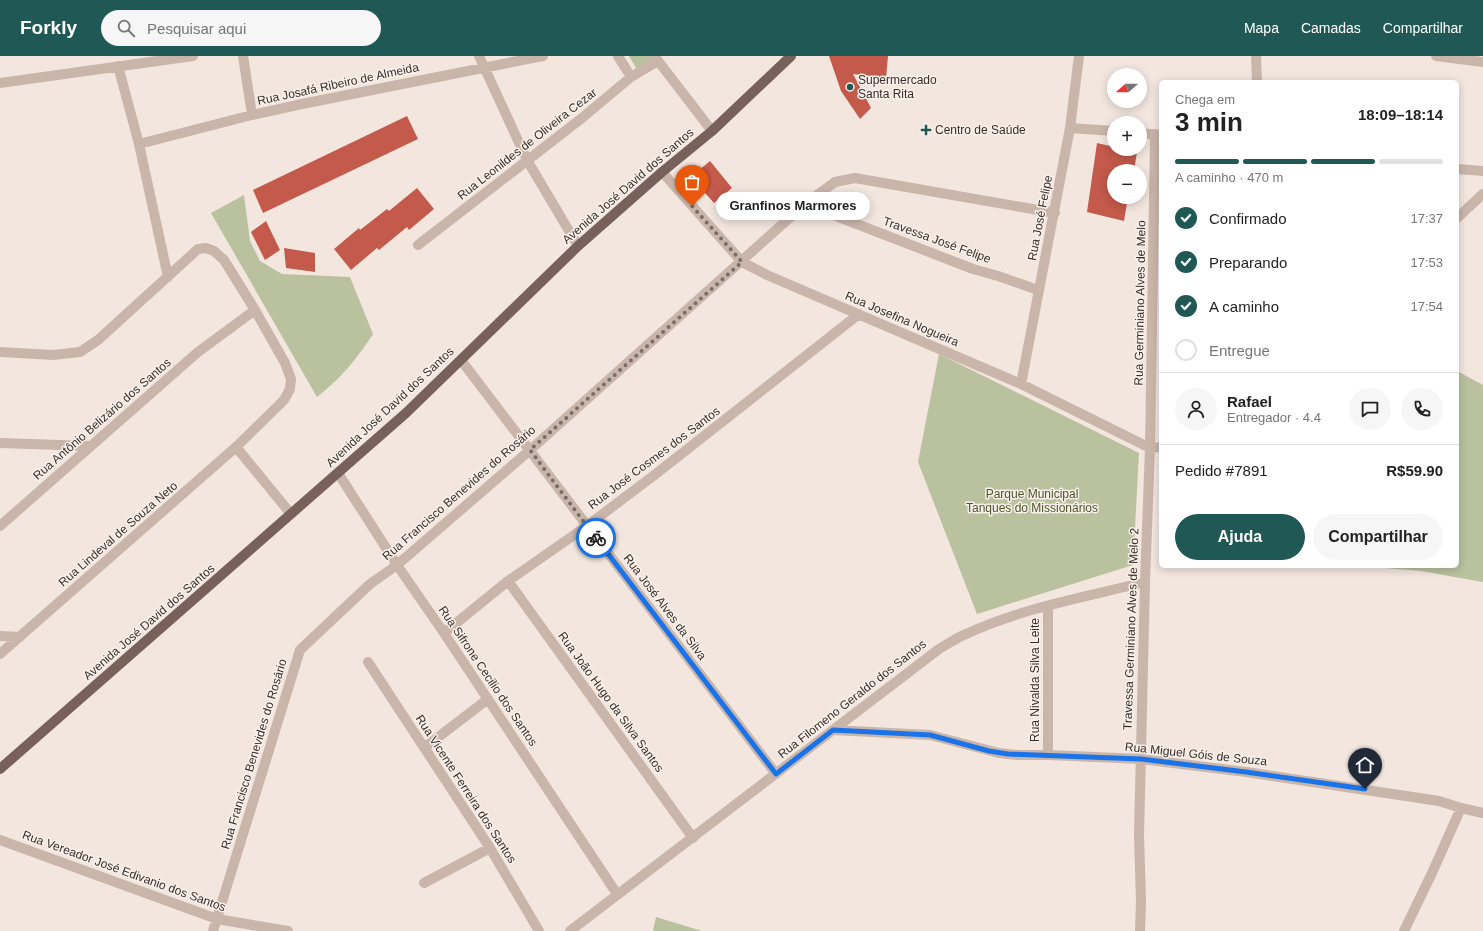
<!DOCTYPE html>
<html lang="pt">
<meta charset="utf-8">
<style>
:root{--surface:#fff;--page:#f6f6f6;--text:#222;--muted:#767676;--line:#e0e0e0;--accent:#205855}
body{margin:0;font-family:Helvetica,sans-serif;background:var(--page);color:var(--text);height:100vh;display:flex;flex-direction:column;font-size:15px;white-space:nowrap}
*{box-sizing:border-box;margin:0}
p{font-size:13px;color:var(--muted)}
.icon{flex:none;width:22px;height:22px;fill:none;stroke:currentColor;stroke-width:2;stroke-linecap:round;stroke-linejoin:round}
.map{position:relative;flex:1;overflow:hidden}
.sheet{position:absolute;left:1159px;top:24px;width:300px;height:488px;display:flex;flex-direction:column;background:var(--surface);border-radius:6px;box-shadow:0 2px 10px #0003}
.sheet>*{flex:none}
.needle{width:26px;rotate:250deg}
.controls{position:absolute;left:1107px;top:12px;display:grid;gap:8px}
.controls a{display:grid;place-items:center;width:40px;height:40px;border-radius:50%;background:var(--surface);box-shadow:0 2px 10px #0003;font-size:20px}
.pin{position:absolute;display:grid;place-items:center;width:34px;height:34px;color:#fff;margin:-41px -17px;border-radius:50% 50% 50% 0;rotate:-45deg;box-shadow:0 0 4px #0007}
.pin .icon{rotate:45deg}
.courier{position:absolute;display:grid;place-items:center;width:40px;height:40px;margin:-20px;border:3px solid #1a73e8;border-radius:50%;background:#fff;color:#222;box-shadow:0 1px 5px #0007}
.bubble{position:absolute;height:28px;border-radius:14px;background:var(--surface);box-shadow:0 2px 10px #0003;font-size:13px;font-weight:700;line-height:28px;text-align:center}
.overview em{font-style:normal;font-weight:700}
.overview div{display:flex;flex-direction:column-reverse}
.overview{display:flex;align-items:center;justify-content:space-between;height:68px;padding:0 16px}
h1{font-size:26px;font-weight:700;line-height:30px}
.bar{display:grid;grid-template-columns:repeat(4,1fr);gap:6px 4px;align-content:center;height:48px;padding:0 16px}
.bar i{height:5px;border-radius:3px;background:var(--line)}
.bar .active{background:var(--accent)}
.bar p{grid-column:span 4}
.line{display:flex;align-items:center;gap:10px;padding:0 16px;border-top:1px solid var(--line)}
.line div{flex:1}
.round{display:grid;place-items:center;flex:none;width:42px;height:42px;border-radius:21px;background:var(--page)}
ol{padding:0 16px;list-style:none}
li{display:flex;align-items:center;gap:12px;height:44px}
li p{margin-inline-start:auto}
li .icon{padding:4px;border-radius:50%;background:var(--accent);color:#fff;stroke-width:4}
li:last-child{color:var(--muted)}
li i{width:22px;height:22px;border:2px solid var(--line);border-radius:50%}
.primary-button{display:flex;gap:8px;margin-top:auto;padding:8px 16px}
.primary-button a{flex:1;height:46px;border-radius:24px;background:var(--accent);color:#fff;font-size:16px;font-weight:700;line-height:46px;text-align:center}
.primary-button a+a{background:var(--page);color:var(--text)}
header{display:flex;align-items:center;gap:24px;box-sizing:border-box;height:56px;padding:0 20px;background:var(--accent);color:#fff}
header strong{font-size:19px}
nav{display:flex;gap:22px;margin-inline-start:auto;font-size:14px}
.search{width:280px;height:36px;background:var(--page);display:flex;align-items:center;gap:10px;box-sizing:border-box;padding:0 14px;border-radius:22px;color:var(--muted);font-size:15px}
.map>svg:first-child{display:block}
</style>
<header>
<strong>Forkly</strong>
<div class="search"><svg class="icon" aria-label="search" viewBox="0 0 24 24"><circle cx="10" cy="10" r="6"/><path d="M15 15l6 6"/></svg>Pesquisar aqui</div>
<nav><a>Mapa</a><a>Camadas</a><a>Compartilhar</a></nav>
</header>
<div class="map">
<svg width="1483" height="875" viewBox="0 0 1483 875">
<rect width="100%" height="100%" fill="#f2e6de"/>
<path fill="#b9c19e" d="M629 0H651V4L639 12H636Z
M244 139 250 185 260 205 282 218 350 221 373 278C355 305 342 321 317 341L211 157Z
M939 298 1139 397 1133 509 977 558 918 406Z
M1457 315 1483 329V526L1421 515 1360 510H1457Z
M656 861 702 875H653Z"/>
<path fill="#c35a4b" d="M829 0H888L886 22 853 18 871 52 860 63 841 35Z
M407 60 418 83 263 157 253 134Z
M1097 87 1114 91V93H1123L1137 96 1134 115H1114V141H1128L1124 165 1087 156Z
M710 105 732 132 714 147 691 121Z
M417 132 434 153 409 174 407 171 379 194 377 192 351 214 334 193 359 172 360 174 387 153 389 155Z
M266 165 280 194 265 204 251 176Z
M284 192 315 197V216L286 212Z"/>
<g fill="none" stroke-linecap="round" stroke-linejoin="round">
<path stroke="#cab5aa" stroke-width="10" d="M243 0 252 59
M479 0 527 104 578 190
M618 0 631 21
M1256 0 1257 26
M1436 0 1483 6
M655 1 712 75
M118 10 139 88 168 221
M0 27 193 0
M1070 72 1114 75
M1140 77 1161 79
M139 88 252 59 302 48 543 0
M1457 113 1483 115
M662 116 742 206 767 219 1021 328 1150 392 1161 391
M805 148 973 213 998 220 1038 234
M1457 162 1483 138
M418 189 582 62 631 21 658 5
M0 296 53 299 80 296 98 284 198 193 206 192 214 195 224 204 255 254 285 307 291 323 290 333 284 344 236 391 0 598
M461 304 776 718
M1021 328 1070 72 1079 0
M0 387 90 390
M236 391 291 458
M338 417 397 509 444 577 617 838
M0 470 198 296 255 254
M508 525 693 782
M444 577 508 525 587 470 657 417 859 258
M0 580 20 581
M368 606 490 792 539 875
M833 674 930 679 999 697 1017 699H1048L1141 703 1246 716 1439 745 1461 752 1483 757
M424 692 488 643
M1048 699V550
M0 784 217 863 288 875
M424 827 490 792
M213 875 300 594 370 528 397 509 529 395 805 148 835 126 855 122 1055 157
M570 875 939 593C948 588 956 582 966 578 1022 552 1085 541 1145 526
M1140 875 1141 845 1139 779 1145 526 1150 392 1155 78
M1404 875 1432 817 1461 752"/>
<path stroke="#79615b" stroke-width="10" d="M0 713 406 357 578 190 662 116 712 75 791 0"/>
</g>
<g fill="none" stroke-linecap="round" stroke-linejoin="round">
<path stroke="#786d68" stroke-width="4" stroke-dasharray="0 7.2" d="M596 482 530 394 742 206 692 150"/>
<path stroke="#1a73e8" stroke-width="5" d="M596 482 776 718 833 674 930 679 989 695 1008 698 1141 703 1246 716 1365 733"/>
</g>
<g fill="#205855" stroke="#f9f1ea" stroke-width="1.5">
<circle cx="850" cy="31" r="4"/>
<path d="M924 68h4v4h4v4h-4v4h-4v-4h-4v-4h4z"/>
</g>
<g text-anchor="middle" dominant-baseline="central" stroke-width="3" stroke-linejoin="round" paint-order="stroke">
<g font-size="12" fill="#372c29" stroke="#f9f1ea" text-anchor="start">
<text x="858" y="24">Supermercado<tspan x="858" dy="14">Santa Rita</tspan></text>
<text x="935" y="74">Centro de Saúde</text>
</g>
<g font-size="12" fill="#372c29" stroke="#f9f1ea">
<text transform="translate(338 28) rotate(-12)">Rua Josafá Ribeiro de Almeida</text>
<text transform="translate(527 88) rotate(-38)">Rua Leonildes de Oliveira Cezar</text>
<text transform="translate(628 130) rotate(-41)">Avenida José David dos Santos</text>
<text transform="translate(1040 162) rotate(-79)">Rua José Felipe</text>
<text transform="translate(937 184) rotate(20)">Travessa José Felipe</text>
<text transform="translate(1140 247) rotate(-89)">Rua Germiniano Alves de Melo</text>
<text transform="translate(902 263) rotate(23)">Rua Josefina Nogueira</text>
<text transform="translate(390 351) rotate(-43)">Avenida José David dos Santos</text>
<text transform="translate(102 363) rotate(-41)">Rua Antônio Belizário dos Santos</text>
<text transform="translate(654 402) rotate(-37)">Rua José Cosmes dos Santos</text>
<text transform="translate(459 437) rotate(-41)">Rua Francisco Benevides do Rosário</text>
<text transform="translate(118 478) rotate(-41)">Rua Lindeval de Souza Neto</text>
<text transform="translate(665 551) rotate(53)">Rua José Alves da Silva</text>
<text transform="translate(149 566) rotate(-41)">Avenida José David dos Santos</text>
<text transform="translate(1131 573) rotate(-88)">Travessa Germiniano Alves de Melo 2</text>
<text transform="translate(488 620) rotate(56)">Rua Sifrone Cecilio dos Santos</text>
<text transform="translate(1035 624) rotate(-90)">Rua Nivalda Silva Leite</text>
<text transform="translate(852 643) rotate(-38)">Rua Filomeno Geraldo dos Santos</text>
<text transform="translate(611 646) rotate(54)">Rua João Hugo da Silva Santos</text>
<text transform="translate(254 698) rotate(-73)">Rua Francisco Benevides do Rosário</text>
<text transform="translate(1196 698) rotate(6)">Rua Miguel Góis de Souza</text>
<text transform="translate(466 733) rotate(57)">Rua Vicente Ferreira dos Santos</text>
<text transform="translate(124 815) rotate(20)">Rua Vereador José Edivanio dos Santos</text>
</g>
<g font-size="12" fill="#4b552d" stroke="#f9f1ea">
<text x="1032" y="438">Parque Municipal<tspan x="1032" dy="14">Tanques do Missionários</tspan></text>
</g>
</g>
</svg>
<div class="controls">
<a><svg class="needle" viewBox="-14 -14 28 28"><path d="M0-13l5 13h-10z" fill="#e53935"/><path d="M0 13l5-13h-10z" fill="#767676"/></svg></a>
<a>+</a>
<a>−</a>
</div>
<div class="pin" style="left:692px;top:150px;background:#ea580c"><svg class="icon" aria-label="bag" viewBox="0 0 24 24"><path d="M5 8h14l-1 12H6zM9 8a3 3 0 0 1 6 0"/></svg></div>
<div class="pin" style="left:1365px;top:733px;background:#1f2937"><svg class="icon" aria-label="home" viewBox="0 0 24 24"><path d="M3 11l9-7 9 7M6 9v11h12V9"/></svg></div>
<div class="courier" style="left:596px;top:482px"><svg class="icon" aria-label="bike" viewBox="0 0 24 24"><circle cx="6" cy="16" r="4"/><circle cx="18" cy="16" r="4"/><path d="M6 16l4-8h5l3 8M10 8l3 8H6M13 5h3"/></svg></div>
<div class="bubble" style="left:716px;top:136px;width:154px">Granfinos Marmores</div>
<section class="sheet">
<div class="overview"><div><h1>3 min</h1><p>Chega em</p></div><em>18:09–18:14</em></div>
<div class="bar"><i class="active"></i><i class="active"></i><i class="active"></i><i></i><p>A caminho · 470 m</p></div>
<ol>
<li><svg class="icon" aria-label="check" viewBox="0 0 24 24"><path d="M5 12l5 5 9-10"/></svg>Confirmado<p>17:37</p></li>
<li><svg class="icon" aria-label="check" viewBox="0 0 24 24"><path d="M5 12l5 5 9-10"/></svg>Preparando<p>17:53</p></li>
<li><svg class="icon" aria-label="check" viewBox="0 0 24 24"><path d="M5 12l5 5 9-10"/></svg>A caminho<p>17:54</p></li>
<li><i></i>Entregue</li>
</ol>
<div class="line" style="height:72px"><a class="round"><svg class="icon" aria-label="person" viewBox="0 0 24 24"><circle cx="12" cy="8" r="4"/><path d="M4 21q1-7 8-7t8 7"/></svg></a><div><b>Rafael</b><p>Entregador · 4.4</p></div><a class="round"><svg class="icon" aria-label="chat" viewBox="0 0 24 24"><path d="M4 5h16v11H9l-5 4z"/></svg></a><a class="round"><svg class="icon" aria-label="phone" viewBox="0 0 24 24"><path d="M5 4h4l2 5-3 2q2 4 5 5l2-3 5 2v4C11 20 4 13 5 4z"/></svg></a></div>
<div class="line" style="height:52px"><div>Pedido #7891</div><b>R$59.90</b></div>
<div class="primary-button"><a>Ajuda</a><a>Compartilhar</a></div>
</section>
</div>
